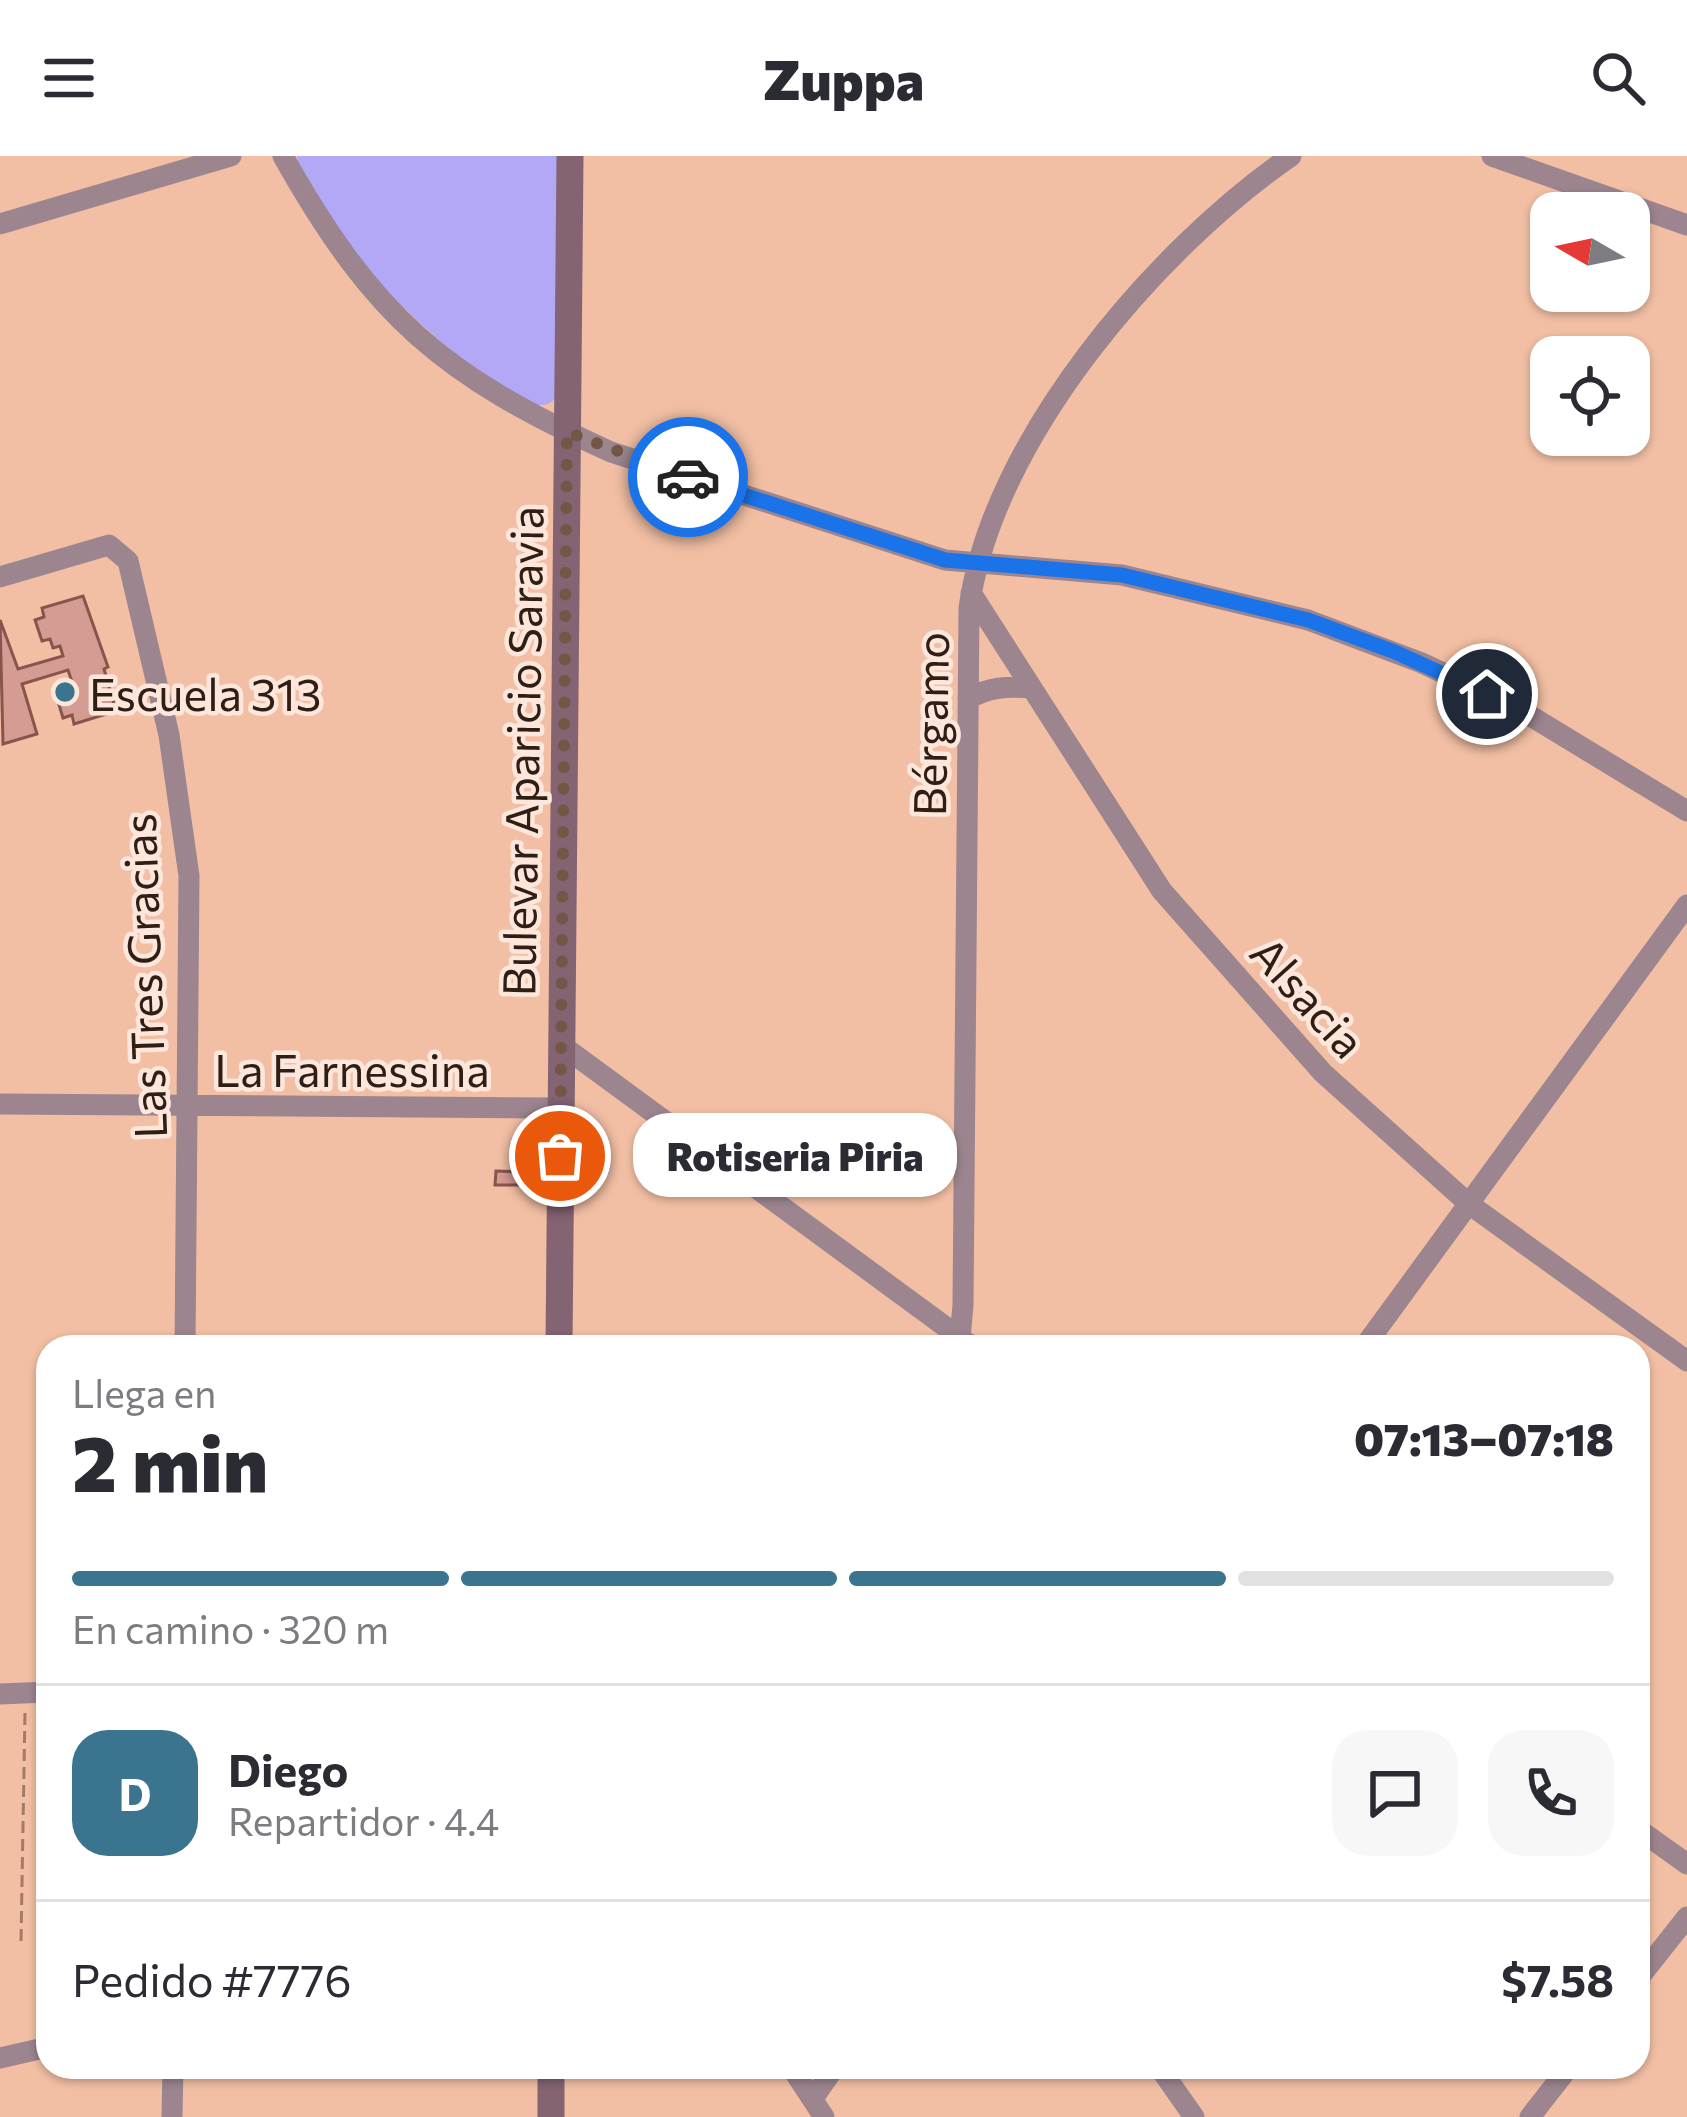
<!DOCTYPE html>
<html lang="es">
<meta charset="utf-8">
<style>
:root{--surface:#fff;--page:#f7f7f7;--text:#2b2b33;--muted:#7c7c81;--line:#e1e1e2;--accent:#3b748e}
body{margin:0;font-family:Commissioner,sans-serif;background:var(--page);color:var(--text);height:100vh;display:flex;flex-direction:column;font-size:45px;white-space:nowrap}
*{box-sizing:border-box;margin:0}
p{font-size:39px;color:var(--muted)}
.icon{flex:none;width:66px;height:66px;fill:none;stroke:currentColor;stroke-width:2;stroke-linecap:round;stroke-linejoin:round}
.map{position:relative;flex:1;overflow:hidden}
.panel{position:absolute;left:36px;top:1179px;width:1614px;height:744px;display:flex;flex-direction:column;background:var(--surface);border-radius:36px;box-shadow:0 3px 9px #0004}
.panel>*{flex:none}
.needle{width:78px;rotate:279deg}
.buttons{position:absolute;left:1530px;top:36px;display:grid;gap:24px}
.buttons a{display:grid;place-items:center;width:120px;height:120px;border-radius:24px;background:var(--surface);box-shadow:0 3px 9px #0004;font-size:60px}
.pin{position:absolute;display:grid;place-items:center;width:102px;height:102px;color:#fff;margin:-51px;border:6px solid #fff;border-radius:50%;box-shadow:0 3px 12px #0007}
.courier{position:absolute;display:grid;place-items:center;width:120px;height:120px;margin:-60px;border:9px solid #1a73e8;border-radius:50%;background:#fff;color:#222;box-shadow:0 3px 15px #0007}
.bubble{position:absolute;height:84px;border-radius:36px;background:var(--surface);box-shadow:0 3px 9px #0004;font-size:39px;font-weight:800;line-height:84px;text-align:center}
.summary em{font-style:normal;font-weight:800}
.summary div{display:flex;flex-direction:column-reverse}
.summary{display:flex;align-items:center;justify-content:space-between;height:204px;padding:0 36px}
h1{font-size:78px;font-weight:800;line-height:90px}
.bar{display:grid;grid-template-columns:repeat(4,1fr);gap:18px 12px;align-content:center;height:144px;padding:0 36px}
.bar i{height:15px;border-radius:9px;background:var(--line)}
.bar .active{background:var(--accent)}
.bar p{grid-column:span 4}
.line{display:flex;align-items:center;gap:30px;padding:0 36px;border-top:3px solid var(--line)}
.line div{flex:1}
.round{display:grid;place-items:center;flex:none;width:126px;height:126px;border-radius:36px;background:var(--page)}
header{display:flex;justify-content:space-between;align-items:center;height:156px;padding:0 36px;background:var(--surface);font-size:54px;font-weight:800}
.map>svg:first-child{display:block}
</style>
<header><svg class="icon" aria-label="menu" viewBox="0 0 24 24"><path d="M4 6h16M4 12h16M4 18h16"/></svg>Zuppa<svg class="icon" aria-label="search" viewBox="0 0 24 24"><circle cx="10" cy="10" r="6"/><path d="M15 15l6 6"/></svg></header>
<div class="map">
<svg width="1687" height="1961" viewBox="0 0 1687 1961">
<rect width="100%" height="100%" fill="#f2bfa4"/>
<path fill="#b3a8f6" d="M297 0H562L558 239C553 244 552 248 543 249 506 253 385 137 360 107 336 79 319 43 299 12Z"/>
<path fill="#d49c92" stroke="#88554d" stroke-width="3" d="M83 440 108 511 104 513 116 555 74 568 72 559 63 562 57 542 66 539 62 529 72 526 68 514 22 528 37 578 3 588 0 464 18 513 63 500 60 490 53 492 50 483 42 485 35 464 44 461 42 452Z
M496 1015 521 1016V1029H495Z"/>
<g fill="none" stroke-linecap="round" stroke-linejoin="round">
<path stroke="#a27c68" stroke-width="3" stroke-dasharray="12 6" stroke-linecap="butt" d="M21 1785 25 1557"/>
<path stroke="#9c858f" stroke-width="21" d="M283 0C374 162 443 220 611 296L945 404 1122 419 1308 464 1422 507 1519 553 1687 655
M1492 0 1687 69
M0 68 231 0
M0 421 109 389 128 405 169 579 189 720 185 1191
M971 437 1162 735 1323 917 1469 1048 1687 1205
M968 543C989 531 1007 530 1031 532
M560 888 973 1191
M0 948 560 952
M954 1191 960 1182 963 1149 969 452C992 284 1155 94 1291 0
M1364 1191 1687 749
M0 1538 48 1536
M1638 1673 1687 1708
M1638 1823 1687 1761
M0 1902 48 1891
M791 1911 824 1961
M1159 1911 1194 1961
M814 1941 835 1911
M172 1961 173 1911
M1530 1961 1569 1911"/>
<path stroke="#846372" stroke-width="27" d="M559 1191 570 0
M551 1961V1911"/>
</g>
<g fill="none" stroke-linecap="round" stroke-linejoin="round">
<path stroke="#745646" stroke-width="12" stroke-dasharray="0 21.6" d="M560 1000 567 276 688 321"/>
<path stroke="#1a73e8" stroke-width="15" d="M688 321 945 404 1122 419 1308 464 1395 496 1487 538"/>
</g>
<circle fill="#3b748e" stroke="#fde7dc" stroke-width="4.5" cx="65" cy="536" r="12"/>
<g text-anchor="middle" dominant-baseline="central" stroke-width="9" stroke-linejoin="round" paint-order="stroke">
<g font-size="45" fill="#301d13" stroke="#fde7dc" text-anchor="start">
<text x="89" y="536">Escuela 313</text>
</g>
<g font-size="45" fill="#301d13" stroke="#fde7dc">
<text transform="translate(929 568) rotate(-89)">Bérgamo</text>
<text transform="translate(521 595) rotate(-89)">Bulevar Aparicio Saravia</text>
<text transform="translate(143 820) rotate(-92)">Las Tres Gracias</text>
<text transform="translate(1309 840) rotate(48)">Alsacia</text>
<text x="352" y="912">La Farnessina</text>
</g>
</g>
</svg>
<div class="buttons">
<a><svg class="needle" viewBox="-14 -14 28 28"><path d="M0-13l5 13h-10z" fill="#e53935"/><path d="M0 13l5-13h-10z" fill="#7c7c81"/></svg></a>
<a><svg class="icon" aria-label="locate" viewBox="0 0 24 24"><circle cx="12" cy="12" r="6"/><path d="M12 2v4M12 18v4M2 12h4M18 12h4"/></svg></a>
</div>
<div class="pin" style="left:560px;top:1000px;background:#ea580c"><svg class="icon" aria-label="bag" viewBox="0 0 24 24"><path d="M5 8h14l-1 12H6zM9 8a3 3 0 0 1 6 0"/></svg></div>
<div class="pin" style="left:1487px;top:538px;background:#1f2937"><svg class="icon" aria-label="home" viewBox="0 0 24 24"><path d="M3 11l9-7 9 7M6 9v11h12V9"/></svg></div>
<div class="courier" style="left:688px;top:321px"><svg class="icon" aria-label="car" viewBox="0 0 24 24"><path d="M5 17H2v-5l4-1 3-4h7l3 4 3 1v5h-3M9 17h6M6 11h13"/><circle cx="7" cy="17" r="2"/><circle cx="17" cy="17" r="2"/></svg></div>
<div class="bubble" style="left:633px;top:957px;width:324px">Rotiseria Piria</div>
<section class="panel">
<div class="summary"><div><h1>2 min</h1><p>Llega en</p></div><em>07:13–07:18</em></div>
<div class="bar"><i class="active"></i><i class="active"></i><i class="active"></i><i></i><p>En camino · 320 m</p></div>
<div class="line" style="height:216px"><b class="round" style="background:var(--accent);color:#fff">D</b><div><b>Diego</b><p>Repartidor · 4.4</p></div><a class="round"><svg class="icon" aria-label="chat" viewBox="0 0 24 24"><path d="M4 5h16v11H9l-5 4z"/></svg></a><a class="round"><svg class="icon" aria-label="phone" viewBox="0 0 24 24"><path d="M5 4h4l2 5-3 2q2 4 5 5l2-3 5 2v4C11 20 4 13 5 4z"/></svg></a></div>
<div class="line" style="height:156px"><div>Pedido #7776</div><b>$7.58</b></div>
</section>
</div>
